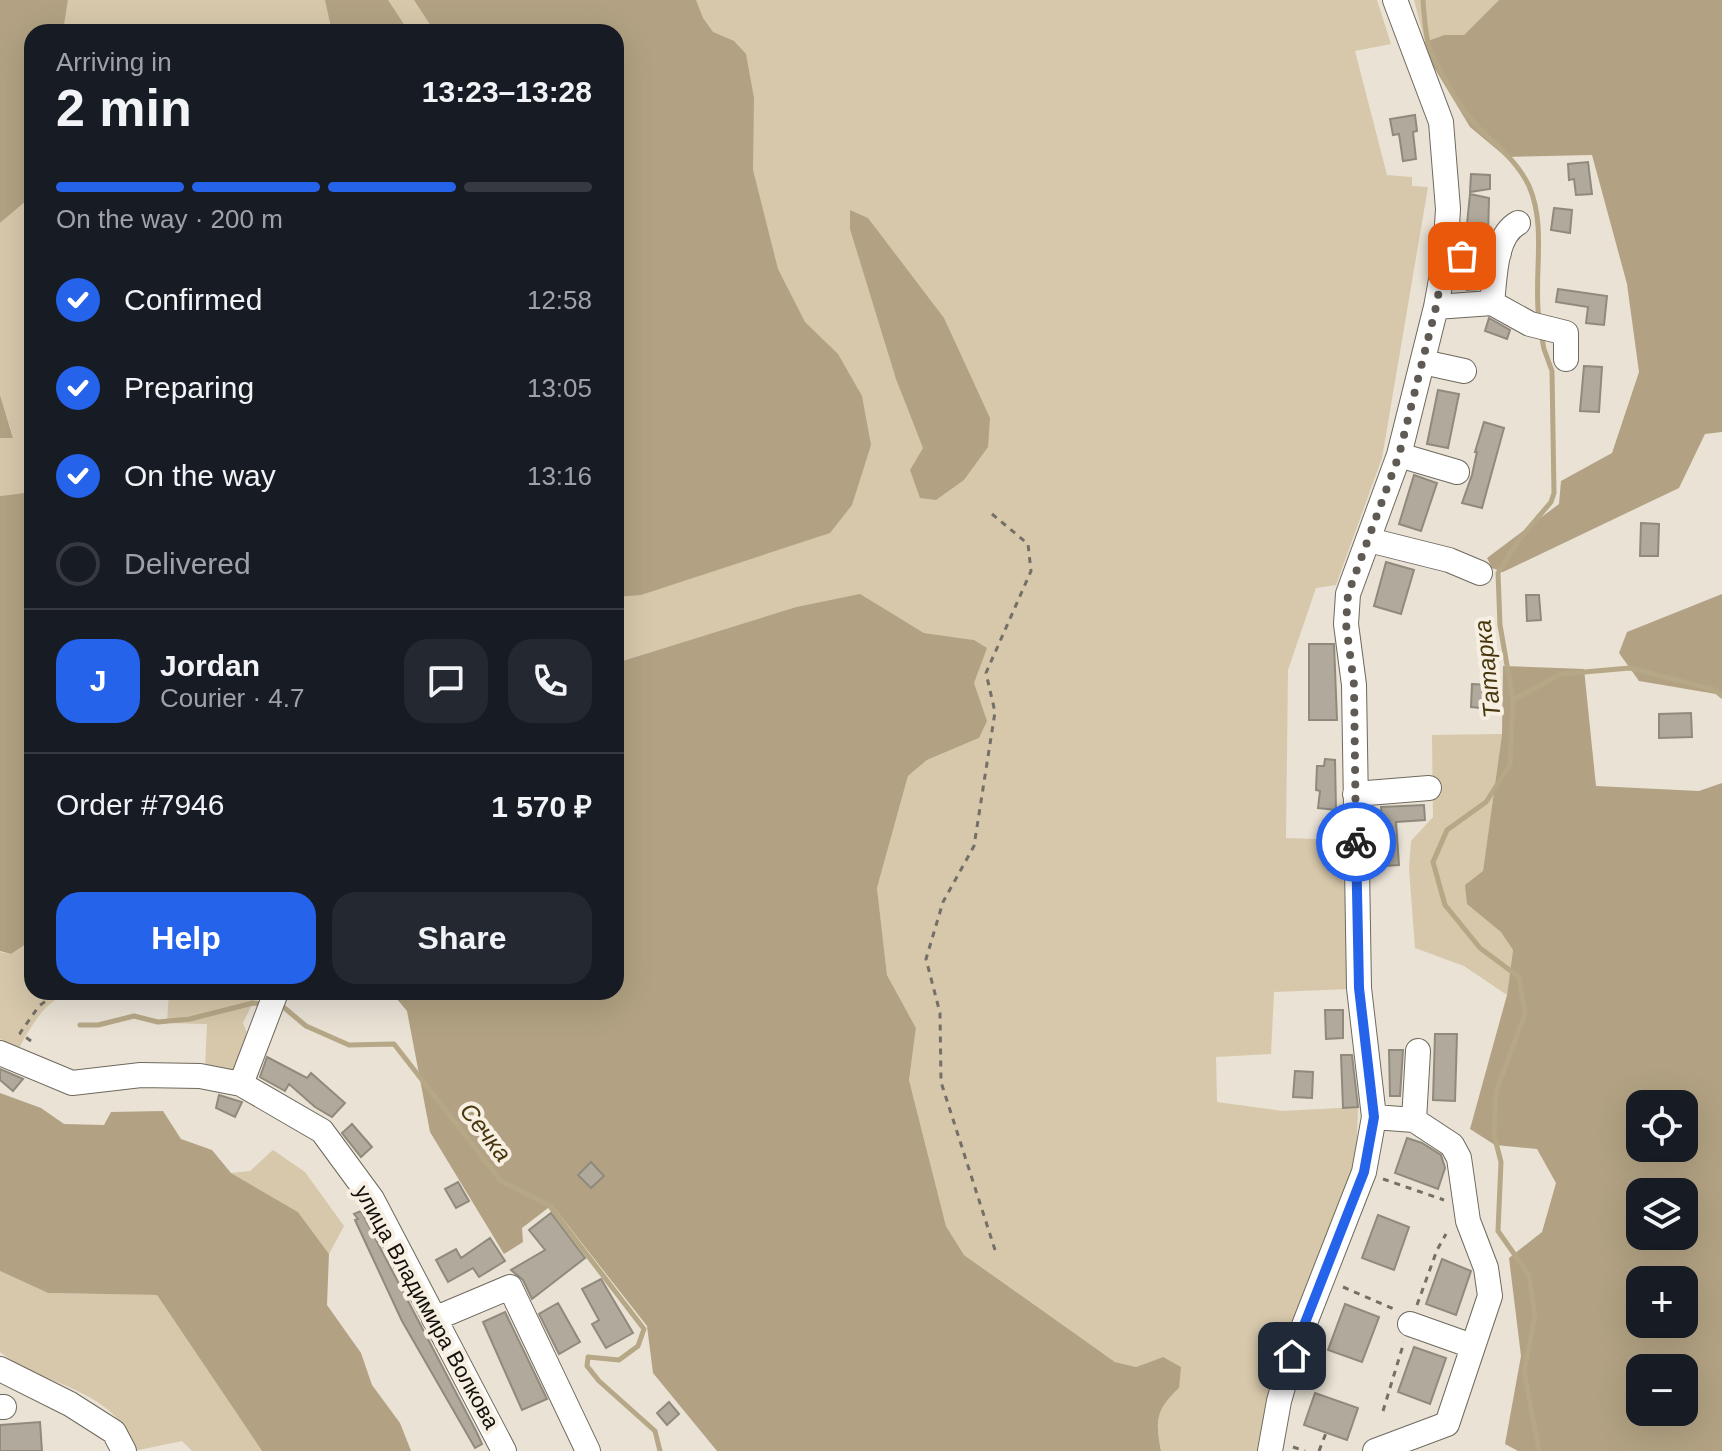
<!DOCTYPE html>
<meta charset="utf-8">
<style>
:root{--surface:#171b24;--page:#242831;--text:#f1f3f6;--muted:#9ea1a6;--line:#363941;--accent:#2563eb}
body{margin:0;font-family:Helvetica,sans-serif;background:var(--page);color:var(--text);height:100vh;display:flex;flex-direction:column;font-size:30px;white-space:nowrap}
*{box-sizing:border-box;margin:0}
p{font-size:26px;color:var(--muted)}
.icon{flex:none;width:44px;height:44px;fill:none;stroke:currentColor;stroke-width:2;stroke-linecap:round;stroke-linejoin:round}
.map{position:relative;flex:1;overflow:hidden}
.sheet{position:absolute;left:24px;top:24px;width:600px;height:976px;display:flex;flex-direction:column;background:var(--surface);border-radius:24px;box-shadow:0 8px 32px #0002}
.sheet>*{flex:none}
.controls{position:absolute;left:1626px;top:1090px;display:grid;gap:16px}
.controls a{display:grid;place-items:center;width:72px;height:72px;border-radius:16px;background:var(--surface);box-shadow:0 8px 32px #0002;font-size:40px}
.pin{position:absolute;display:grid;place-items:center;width:68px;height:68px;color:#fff;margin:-34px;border-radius:16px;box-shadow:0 4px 12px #0006}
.courier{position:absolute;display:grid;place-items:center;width:80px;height:80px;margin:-40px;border:6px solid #2563eb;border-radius:50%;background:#fff;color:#222;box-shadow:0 2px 10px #0007}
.summary em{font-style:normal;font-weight:600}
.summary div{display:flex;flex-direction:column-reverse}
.summary{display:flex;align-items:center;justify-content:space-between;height:136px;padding:0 32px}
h1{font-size:52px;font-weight:600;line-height:60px}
.bar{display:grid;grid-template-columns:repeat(4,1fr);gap:12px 8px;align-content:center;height:96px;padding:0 32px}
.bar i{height:10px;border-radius:6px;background:var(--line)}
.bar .on{background:var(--accent)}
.bar p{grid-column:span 4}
.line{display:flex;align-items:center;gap:20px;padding:0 32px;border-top:2px solid var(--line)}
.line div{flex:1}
.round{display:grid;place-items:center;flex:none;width:84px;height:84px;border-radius:24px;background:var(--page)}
ol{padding:0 32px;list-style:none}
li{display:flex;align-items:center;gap:24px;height:88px}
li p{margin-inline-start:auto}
li .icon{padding:8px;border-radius:50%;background:var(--accent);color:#fff;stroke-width:4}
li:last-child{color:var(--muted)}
li i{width:44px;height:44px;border:4px solid var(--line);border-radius:50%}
.button{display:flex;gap:16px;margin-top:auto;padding:16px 32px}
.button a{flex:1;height:92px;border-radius:24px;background:var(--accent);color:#fff;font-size:32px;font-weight:600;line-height:92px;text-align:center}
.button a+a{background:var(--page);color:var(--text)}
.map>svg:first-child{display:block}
</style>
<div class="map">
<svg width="1722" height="1451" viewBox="0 0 1722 1451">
<rect width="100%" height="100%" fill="#e9e2d5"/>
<path fill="#d7c8ab" d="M68 0H1377L1391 44 1355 51 1387 175 1412 177V186L1428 187 1382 458 1336 585 1316 588 1288 670 1286 838 1341 840 1351 989 1274 992 1271 1054 1216 1057 1217 1102 1282 1111 1358 1107 1356 1167 1258 1451H1161C1155 1420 1156 1410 1179 1388L1163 1357 1136 1367 1115 1362 964 1255 946 1226 909 1080 916 1028 887 975 877 888 908 776 927 760 979 738 974 683V640L924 633 860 595 796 607 616 663V32H63Z
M1414 0H1499L1464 35H1444L1425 42Z
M32 196V492L0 496V438L13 437 0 395V223Z
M1502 734 1483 872 1468 904 1502 932 1513 950 1507 995 1464 966 1415 948 1409 869 1411 841 1433 817 1432 735Z
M32 940V992H73C45 999 32 1025 19 1048L0 1039V952L11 954Z
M169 992H258L243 1023 251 1044 240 1072 205 1069 207 1024 167 1023Z
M273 1150 305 1172 344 1226 329 1254 298 1212 231 1173 250 1171Z
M0 1271 48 1293 157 1295 262 1451H192L182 1441 134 1451C129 1440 124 1425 116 1417 85 1385 35 1380 0 1352Z"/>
<path fill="#b2a283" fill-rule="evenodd" d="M0 0H68L63 32H32V196L0 223Z
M325 0H388L409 32H332Z
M414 0H696L703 18 713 32 734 41 746 54 754 98 753 170 778 269 805 322 838 354 862 396 871 445 852 505 830 533 641 595 616 597V32H435Z
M1499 0H1722V432L1705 434 1679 488 1503 572 1492 568 1487 558 1559 504 1561 481 1612 453 1639 372 1627 284 1592 155 1506 157 1470 127 1432 64 1425 42 1444 35H1464Z
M850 210 868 218 944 318 990 418 988 447 964 480 936 500 920 498 910 470 923 448 896 379 850 229Z
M0 395 13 438H0Z
M32 492V940L11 954 0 951V496Z
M860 594 924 633 974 640 987 648 974 683 987 721 979 738 927 760 908 776 877 888 887 975 916 1028 909 1080 946 1226 964 1255 1115 1362 1136 1367 1163 1357 1181 1367 1179 1388C1156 1410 1155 1420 1161 1451H717L653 1373 647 1326 552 1205 522 1228 523 1242 504 1254 430 1132 407 1011 391 992H616V663L796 607Z
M1722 594V695L1639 681 1619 653 1627 632Z
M1503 666 1584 669 1596 786 1699 791 1722 783V1451H1518L1505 1444 1521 1356 1509 1258 1542 1232 1556 1183 1537 1149 1495 1145 1470 1129 1507 995 1513 950 1501 932 1467 904 1465 885 1483 871 1502 734ZM1640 1104H1684V1148H1640ZM1640 1192H1684V1236H1640ZM1640 1280H1684V1324H1640ZM1640 1368H1684V1412H1640Z
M0 1093 41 1108 64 1124 104 1125 111 1112 163 1111 181 1139 212 1150 231 1173 298 1212 329 1254 327 1305 361 1353 372 1385 400 1423 411 1451H262L157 1295 48 1293 0 1271Z"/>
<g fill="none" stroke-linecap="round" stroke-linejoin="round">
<path stroke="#b6a787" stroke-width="5" d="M1423 0C1424 14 1425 29 1428 43 1431 57 1456 99 1465 112 1485 139 1513 153 1529 186 1547 227 1533 277 1539 320
M1513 700 1561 674 1630 668 1715 690 1722 696
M277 1005H281L306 1026 349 1045 394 1044 501 1181 549 1205 644 1329 638 1346 619 1360 588 1357 587 1366 599 1381 655 1431 660 1451
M80 1025H98L134 1016 158 1022 190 1019 253 1003 263 1004
M1539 1451 1524 1371 1535 1316 1529 1275 1498 1231 1501 1162 1494 1135 1496 1092 1525 1014 1519 977 1480 948 1445 905 1433 862 1447 830 1486 802 1510 765 1513 700 1500 625 1498 573 1518 541 1551 502 1554 493 1552 371 1544 349 1541 333"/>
</g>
<path fill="#b0a99c" stroke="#908a7d" stroke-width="2" d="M1415 115 1417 131 1413 132 1416 159 1403 161 1399 134 1393 135 1390 119Z
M1588 162 1592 194 1576 195 1574 179 1569 180 1568 164Z
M1471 174 1490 175V189L1470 192Z
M1470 194 1489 198 1488 237 1484 236V239L1469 241V234H1466Z
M1554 208 1572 210 1570 233 1551 230Z
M1476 270H1480L1478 289 1467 290 1469 276 1474 277Z
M1558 289 1607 296 1604 325 1586 323 1588 307 1556 302Z
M1489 318 1510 330 1507 339 1485 331Z
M1584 366 1602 367 1599 412 1580 411Z
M1438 390 1459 394 1448 448 1427 444Z
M1484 422 1504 428 1482 508 1462 503 1472 475 1477 452H1475Z
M1414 475 1437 483 1421 531 1399 524Z
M1641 523 1659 524 1658 556H1640Z
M1386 562 1414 570 1401 614 1374 606Z
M1526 595H1539L1541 620 1527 621Z
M1309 644H1334L1337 720H1309Z
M1472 684 1492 685 1491 709 1471 707Z
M1691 713 1692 737 1659 738V714Z
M1325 759 1335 760 1336 810 1318 808 1320 791 1316 790 1317 766H1324Z
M1424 805 1425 820 1396 822 1399 865 1385 866 1381 807Z
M1325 1010H1343V1038L1326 1039Z
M1435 1034H1457L1455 1101 1433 1100Z
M1389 1050H1403L1400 1096H1390Z
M1341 1055H1352L1358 1107 1343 1108Z
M267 1057 307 1078 311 1073 345 1103 332 1117 315 1107 289 1084 285 1091 260 1077Z
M0 1069 23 1079 13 1091 0 1080Z
M1295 1071 1313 1072 1312 1098 1293 1097Z
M219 1095 242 1102 235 1117 216 1108Z
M352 1124 372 1147 361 1157 342 1133Z
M1407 1138 1422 1143 1441 1155 1445 1168 1438 1189 1395 1173Z
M591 1162 604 1176 591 1188 578 1175Z
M458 1182 469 1201 456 1208 445 1189Z
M361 1211 477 1433 482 1444 475 1448 402 1321 355 1220 358 1219 354 1214Z
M551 1213 585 1258 532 1299 523 1280 511 1270 545 1250 529 1230Z
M1378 1215 1409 1227 1394 1270 1362 1258Z
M490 1238 505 1261 479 1277 473 1268 448 1282 436 1260 456 1249 461 1258Z
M1442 1259 1471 1271 1456 1315 1426 1304Z
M601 1279 633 1333 606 1348 592 1324 599 1320 582 1289Z
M558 1303 580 1342 559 1354 539 1314Z
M1345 1304 1379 1317 1362 1362 1328 1350Z
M505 1312 547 1399 522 1410 483 1322Z
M1414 1347 1446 1358 1430 1404 1398 1392Z
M1315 1393 1358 1408 1347 1440 1304 1425Z
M669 1402 679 1414 667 1425 657 1413Z
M40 1422 42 1451H0V1425Z"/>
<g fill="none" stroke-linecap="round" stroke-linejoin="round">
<defs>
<path id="minor" d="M1445 258 1499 253
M1492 303C1495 279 1494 236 1518 223
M1436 307 1492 303 1530 324 1566 333V359
M1423 362 1464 371
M1399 455 1457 472
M1369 540 1449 560 1480 573
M1355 794 1429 788
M0 1053 72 1083 141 1075 200 1076 241 1084 322 1131 372 1199 504 1451
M241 1084 275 995
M1374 1117 1414 1120 1452 1145 1459 1158 1468 1221 1486 1268 1490 1296 1447 1424 1375 1451
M1414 1120 1418 1051
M434 1319 510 1287 588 1451
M1410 1324 1472 1346
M0 1369 70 1404 114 1432 124 1451
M0 1407H4
M1270 1451 1279 1401 1292 1356 1364 1172 1374 1117 1359 988 1354 685 1346 624 1348 594 1399 455 1436 307 1445 258 1448 209 1441 122 1395 0"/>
</defs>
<use href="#minor" stroke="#6e695d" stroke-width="26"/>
<path stroke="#746f67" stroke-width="3" stroke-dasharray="6 6" stroke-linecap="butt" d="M992 514 1028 544 1031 571 986 673 995 712 974 846 943 902 926 959 940 1013 941 1082 996 1253
M31 1041 20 1033 39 1006 58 992
M1383 1179 1444 1200
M1343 1287 1394 1309
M1417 1305 1437 1250 1446 1234
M1383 1411 1404 1342
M1293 1447 1305 1451
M1319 1451 1326 1433"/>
<use href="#minor" stroke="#fff" stroke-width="24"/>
</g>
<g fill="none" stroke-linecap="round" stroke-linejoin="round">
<path stroke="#5f5a53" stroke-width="8" stroke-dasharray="0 14.4" d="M1356 842 1354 685 1346 624 1348 594 1399 455 1436 307 1445 258 1462 256"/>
<path stroke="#2563eb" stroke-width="10" d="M1292 1356 1364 1172 1374 1117 1359 988 1356 842"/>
</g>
<g text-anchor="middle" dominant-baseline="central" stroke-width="8" stroke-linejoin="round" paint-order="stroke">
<g font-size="22" fill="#14110d" stroke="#f6efe2">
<text transform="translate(427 1307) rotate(61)">улица Владимира Волкова</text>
</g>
<g font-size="24" font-style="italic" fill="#48370d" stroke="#f6efe2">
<text transform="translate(1487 669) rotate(-96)">Татарка</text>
<text transform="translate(486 1132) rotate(52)">Сечка</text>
</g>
</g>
</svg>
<div class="controls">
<a><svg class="icon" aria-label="locate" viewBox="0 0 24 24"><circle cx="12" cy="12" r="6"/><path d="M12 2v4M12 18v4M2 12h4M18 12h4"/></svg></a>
<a><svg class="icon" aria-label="layers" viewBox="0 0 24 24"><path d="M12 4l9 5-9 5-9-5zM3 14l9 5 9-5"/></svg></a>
<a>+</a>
<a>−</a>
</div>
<div class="pin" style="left:1462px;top:256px;background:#ea580c"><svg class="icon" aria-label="bag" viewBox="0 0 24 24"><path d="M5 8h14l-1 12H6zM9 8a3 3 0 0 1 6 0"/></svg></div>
<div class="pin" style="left:1292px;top:1356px;background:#1f2937"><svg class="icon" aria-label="home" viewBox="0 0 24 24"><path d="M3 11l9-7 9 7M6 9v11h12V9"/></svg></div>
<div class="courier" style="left:1356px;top:842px"><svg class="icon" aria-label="bike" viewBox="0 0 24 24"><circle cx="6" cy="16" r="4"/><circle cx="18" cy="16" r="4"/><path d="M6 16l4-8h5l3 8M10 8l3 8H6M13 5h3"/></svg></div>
<section class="sheet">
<div class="summary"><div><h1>2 min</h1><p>Arriving in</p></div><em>13:23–13:28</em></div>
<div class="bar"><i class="on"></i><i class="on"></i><i class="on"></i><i></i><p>On the way · 200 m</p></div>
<ol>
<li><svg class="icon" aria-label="check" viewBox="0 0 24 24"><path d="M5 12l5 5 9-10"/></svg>Confirmed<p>12:58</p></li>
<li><svg class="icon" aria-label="check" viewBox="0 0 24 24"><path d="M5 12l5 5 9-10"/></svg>Preparing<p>13:05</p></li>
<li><svg class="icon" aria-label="check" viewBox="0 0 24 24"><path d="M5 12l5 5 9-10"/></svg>On the way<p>13:16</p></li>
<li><i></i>Delivered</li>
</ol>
<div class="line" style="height:144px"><b class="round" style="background:var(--accent);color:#fff">J</b><div><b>Jordan</b><p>Courier · 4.7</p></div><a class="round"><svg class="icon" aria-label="chat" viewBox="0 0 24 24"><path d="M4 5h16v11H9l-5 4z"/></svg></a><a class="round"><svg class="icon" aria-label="phone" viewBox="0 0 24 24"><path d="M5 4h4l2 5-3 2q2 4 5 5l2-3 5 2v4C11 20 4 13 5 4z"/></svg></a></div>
<div class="line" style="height:104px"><div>Order #7946</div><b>1 570 ₽</b></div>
<div class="button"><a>Help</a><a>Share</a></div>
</section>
</div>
